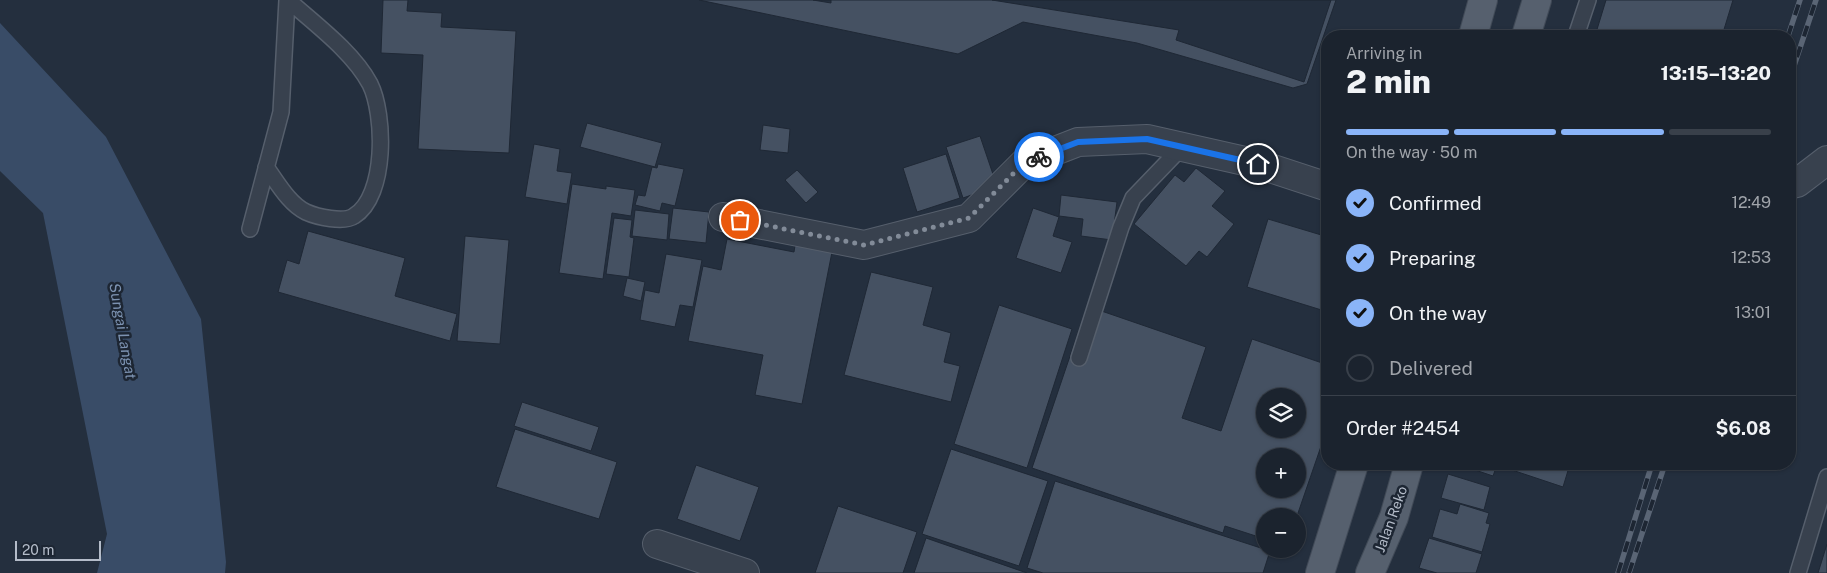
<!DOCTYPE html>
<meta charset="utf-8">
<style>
:root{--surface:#1b232e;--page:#282f3a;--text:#f1f3f6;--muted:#a0a4aa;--line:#39404a;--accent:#8ab4f8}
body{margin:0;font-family:"Public Sans",sans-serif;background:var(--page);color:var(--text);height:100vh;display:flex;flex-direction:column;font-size:19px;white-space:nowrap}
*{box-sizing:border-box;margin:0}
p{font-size:16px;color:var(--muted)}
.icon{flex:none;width:28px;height:28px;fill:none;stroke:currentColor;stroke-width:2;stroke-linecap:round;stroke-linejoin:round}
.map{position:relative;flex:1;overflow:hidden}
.details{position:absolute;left:1321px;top:30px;width:475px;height:440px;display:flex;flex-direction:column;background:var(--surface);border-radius:20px;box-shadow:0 1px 4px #0004,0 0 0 1px var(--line)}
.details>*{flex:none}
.buttons{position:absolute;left:1256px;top:388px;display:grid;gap:10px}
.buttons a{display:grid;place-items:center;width:50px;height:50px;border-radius:50%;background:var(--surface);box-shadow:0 1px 4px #0004,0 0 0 1px var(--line);font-size:25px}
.scale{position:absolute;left:15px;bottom:12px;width:86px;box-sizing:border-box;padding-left:5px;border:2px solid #b4bcc9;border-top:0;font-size:14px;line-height:18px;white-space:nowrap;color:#b4bcc9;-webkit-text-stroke:4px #1d2633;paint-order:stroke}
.pin{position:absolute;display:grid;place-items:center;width:42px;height:42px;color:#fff;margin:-21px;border:2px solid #fff;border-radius:50%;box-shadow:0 1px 5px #0007}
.courier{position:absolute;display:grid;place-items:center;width:50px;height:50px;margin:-25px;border:4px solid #1a73e8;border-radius:50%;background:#fff;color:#222;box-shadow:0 1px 6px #0007}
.headline em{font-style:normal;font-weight:800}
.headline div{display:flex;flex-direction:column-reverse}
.headline{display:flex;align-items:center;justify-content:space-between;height:85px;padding:0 25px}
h1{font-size:32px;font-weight:800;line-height:38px}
.bar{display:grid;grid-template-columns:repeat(4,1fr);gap:8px 5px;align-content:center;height:60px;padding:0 25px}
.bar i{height:6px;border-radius:4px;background:var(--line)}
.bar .selected{background:var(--accent)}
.bar p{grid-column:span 4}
.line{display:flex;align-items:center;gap:12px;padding:0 25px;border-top:1px solid var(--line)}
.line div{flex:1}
ol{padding:0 25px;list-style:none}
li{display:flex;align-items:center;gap:15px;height:55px}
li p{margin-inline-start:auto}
li .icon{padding:5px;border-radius:50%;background:var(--accent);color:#111;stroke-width:4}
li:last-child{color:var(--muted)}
li i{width:28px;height:28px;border:2px solid var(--line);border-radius:50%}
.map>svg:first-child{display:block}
</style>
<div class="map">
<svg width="1827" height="573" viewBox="0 0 1827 573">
<rect width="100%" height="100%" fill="#242f3e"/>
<path fill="#394c67" d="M0 23 106 137 201 319 226 562 225 573H97L107 534 43 213 0 171Z"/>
<path fill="#455162" stroke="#1f2835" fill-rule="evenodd" d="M383 0H408L407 11 442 13 441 27 516 31 509 153 418 149 423 55 381 53Z
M699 0H1336L1307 84 1293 88 1137 43 1023 22 958 54Z
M813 0H831V3Z
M992 0H1331L1304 82 1176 40 1179 30Z
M1606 0H1733L1722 36H1595Z
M587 123 662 143 655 167 580 147Z
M763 125 790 129 788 153 760 150Z
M980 136 997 186 963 198 946 147Z
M534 144 560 149 557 171 572 173 567 204 525 197Z
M946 154 960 198 917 212 903 168Z
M658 164 684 169 675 206 662 203 660 211 635 205 638 195 645 196 652 167 657 168Z
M1196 168 1225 191 1212 206 1234 224 1207 257 1199 251 1186 266 1134 224 1175 175 1184 182Z
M797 170 818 192 806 203 785 180Z
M572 184 606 189V186L635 190 631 216 612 213 603 279 559 273Z
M1061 195 1117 202 1112 240 1081 236 1083 219 1059 216Z
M673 208 709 212 706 243 669 239Z
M1033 208 1059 217 1053 236 1072 242 1061 273 1016 258Z
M635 210 669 214 667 240 632 236Z
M614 218 632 220 630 237 634 238 629 277 606 274Z
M1268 219 1328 237V312L1247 287Z
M308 231 405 258 395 296 457 314 450 341 278 292 287 260 299 264Z
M465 236 509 240 500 344 457 341Z
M727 239 794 252 796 239 833 247 802 404 755 395 763 355 688 341 703 266 721 270Z
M666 254 702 260 693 307 680 305 675 327 640 320 645 290 659 293Z
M871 272 933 287 923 325 951 333 944 362 960 366 951 402 844 375Z
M627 278 645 282 641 301 623 296Z
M999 305 1072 329 1027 468 954 444Z
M1087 306 1206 347 1182 418 1221 431 1252 339 1328 365V426L1297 516H1265V539L1225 526 1223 533 1032 468ZM1265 396H1298V429H1265ZM1265 456H1298V489H1265Z
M522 402 599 427 591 451 514 426Z
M515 429 617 462 599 519 496 487Z
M951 449 1048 481 1019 566 922 534Z
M1457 464H1570L1563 487 1497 465 1493 476Z
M696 465 759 487 740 541 677 519Z
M1448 474 1490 487 1484 510 1441 498Z
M1055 481 1270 551 1263 573H1043L1027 568Z
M1460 504 1489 513 1486 523 1490 524 1482 552 1432 537 1440 509 1457 514Z
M838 506 917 532 903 573H815Z
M926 538 1027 573H914Z
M1429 538 1482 554 1476 573H1437L1419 568Z
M1827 544V573H1818Z"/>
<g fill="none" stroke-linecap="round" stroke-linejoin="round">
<defs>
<path id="lane" d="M1576 36 1588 0
M266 167C277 182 289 204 306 212 317 217 344 223 354 216 387 196 385 114 370 84 353 52 315 24 288 0
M250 229 281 112 287 0
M1079 358 1121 227 1133 198 1182 147
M1798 573 1827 477"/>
<path id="street" d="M1790 180 1797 183 1827 160
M723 217 864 245 969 218 1024 163 1078 142 1147 139 1258 164 1328 187
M657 544 745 573"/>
<path id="primary" d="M1473 36 1483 0
M1526 36 1537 0
M1320 573 1354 464
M1370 573 1394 517 1409 464"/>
</defs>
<use href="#lane" stroke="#565f6c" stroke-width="18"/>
<use href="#street" stroke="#565f6c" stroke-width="30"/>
<use href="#primary" stroke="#414a57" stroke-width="30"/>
<use href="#lane" stroke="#38414e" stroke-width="15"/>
<use href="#street" stroke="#38414e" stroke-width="28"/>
<use href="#primary" stroke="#56606e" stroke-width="28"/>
<defs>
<path id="rail" d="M1788 36 1800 0
M1790 78 1816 0
M1618 573 1652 464
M1629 573 1665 464"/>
</defs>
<use href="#rail" stroke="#5a6575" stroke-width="5.5"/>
<use href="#rail" stroke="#1d2633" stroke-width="4" stroke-dasharray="11" stroke-linecap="butt"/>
</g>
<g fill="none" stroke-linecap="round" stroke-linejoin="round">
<path stroke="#828b98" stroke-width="5" stroke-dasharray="0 9" d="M740 220 864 245 969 218 1024 163 1039 157"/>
<path stroke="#1a73e8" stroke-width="6" d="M1039 157 1078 142 1147 139 1258 164"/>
</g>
<g text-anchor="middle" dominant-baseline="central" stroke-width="5" stroke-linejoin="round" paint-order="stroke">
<g font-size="14" fill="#b4bcc9" stroke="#1d2633">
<text transform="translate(1391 519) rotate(-70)">Jalan Reko</text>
</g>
<g font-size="15" font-style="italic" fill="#7c92b1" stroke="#1d2633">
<text transform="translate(123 331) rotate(80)">Sungai Langat</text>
</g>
</g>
</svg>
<div class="buttons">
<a><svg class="icon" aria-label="layers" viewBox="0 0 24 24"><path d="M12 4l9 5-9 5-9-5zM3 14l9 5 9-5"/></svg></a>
<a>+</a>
<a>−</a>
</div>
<div class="scale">20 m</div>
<div class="pin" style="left:740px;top:220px;background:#ea580c"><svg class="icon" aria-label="bag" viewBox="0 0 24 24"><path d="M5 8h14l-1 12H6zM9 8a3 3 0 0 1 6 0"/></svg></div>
<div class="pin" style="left:1258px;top:164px;background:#1f2937"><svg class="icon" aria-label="home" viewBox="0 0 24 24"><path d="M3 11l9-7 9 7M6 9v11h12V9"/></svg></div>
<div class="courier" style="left:1039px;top:157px"><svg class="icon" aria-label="bike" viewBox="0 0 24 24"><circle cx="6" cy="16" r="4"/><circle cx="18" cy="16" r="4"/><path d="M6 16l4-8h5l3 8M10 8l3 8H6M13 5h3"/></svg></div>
<section class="details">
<div class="headline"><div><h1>2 min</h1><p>Arriving in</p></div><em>13:15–13:20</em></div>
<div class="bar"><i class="selected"></i><i class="selected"></i><i class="selected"></i><i></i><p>On the way · 50 m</p></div>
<ol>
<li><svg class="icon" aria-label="check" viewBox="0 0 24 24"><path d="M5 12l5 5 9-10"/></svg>Confirmed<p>12:49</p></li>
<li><svg class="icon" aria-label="check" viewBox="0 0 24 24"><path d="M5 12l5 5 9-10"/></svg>Preparing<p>12:53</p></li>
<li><svg class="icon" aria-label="check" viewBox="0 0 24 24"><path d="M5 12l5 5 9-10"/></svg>On the way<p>13:01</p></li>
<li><i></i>Delivered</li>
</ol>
<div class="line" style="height:65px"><div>Order #2454</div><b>$6.08</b></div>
</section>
</div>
